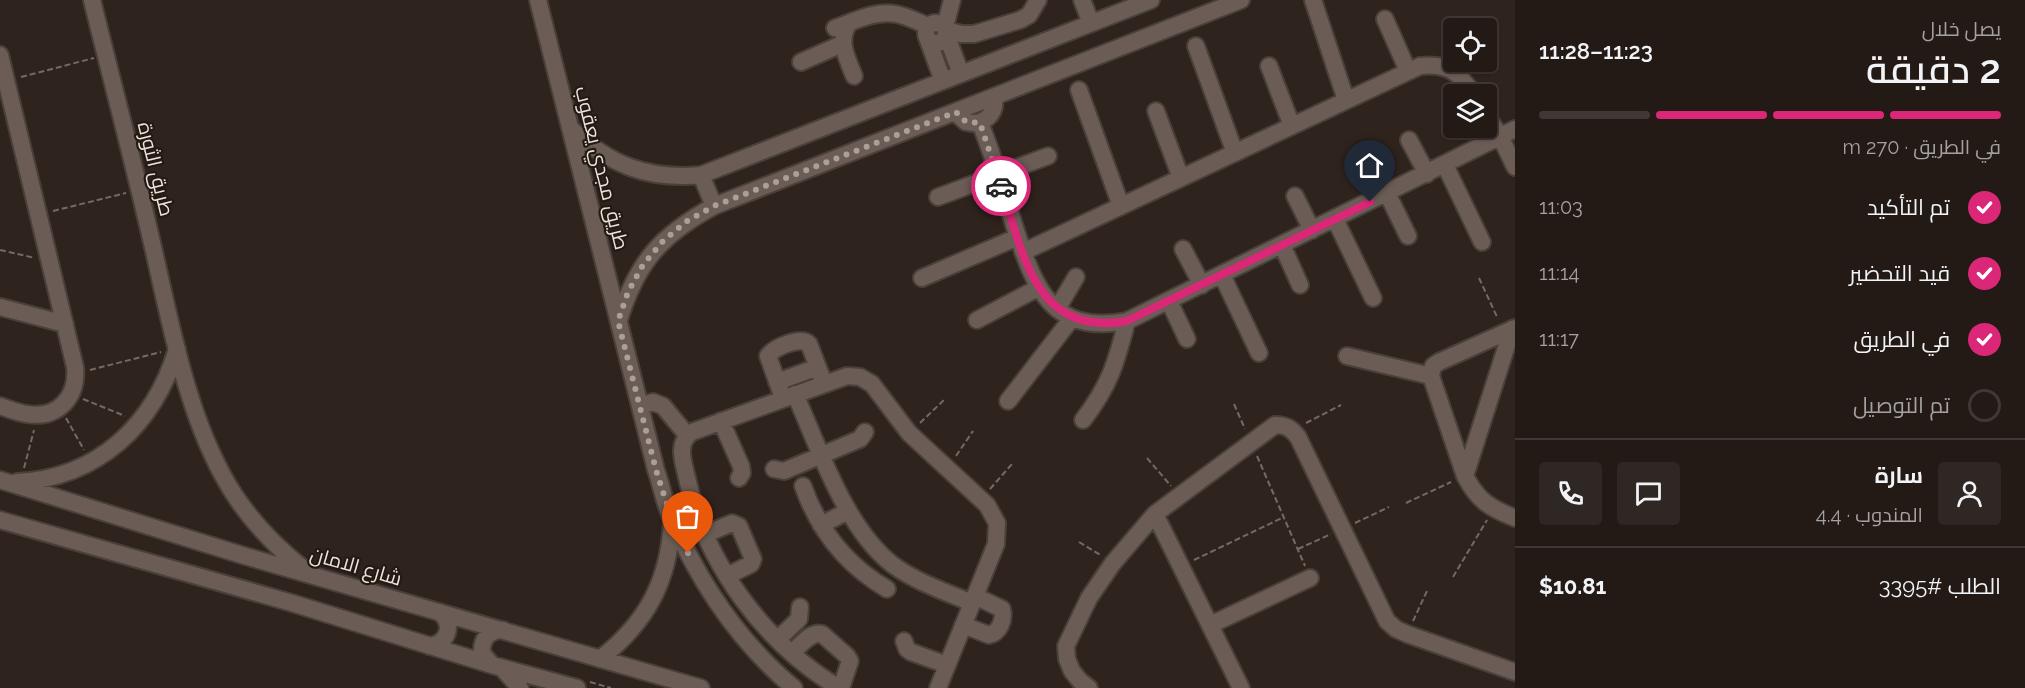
<!DOCTYPE html>
<html lang="ar">
<meta charset="utf-8">
<style>
:root{--surface:#231a16;--page:#2f2723;--text:#f1f3f6;--muted:#a3a1a1;--line:#403835;--accent:#db2777}
body{margin:0;font-family:Raleway,Cairo,sans-serif;background:var(--page);color:var(--text);direction:rtl;height:100vh;display:flex;flex-direction:column;font-size:22px;white-space:nowrap}
*{box-sizing:border-box;margin:0}
p{font-size:20px;color:var(--muted)}
.icon{flex:none;width:33px;height:33px;fill:none;stroke:currentColor;stroke-width:2;stroke-linecap:round;stroke-linejoin:round}
.map{position:relative;flex:1;overflow:hidden;direction:ltr}
.details{display:flex;flex-direction:column;background:var(--surface);width:510px}
.details>*{flex:none}
.tools{position:absolute;left:1443px;top:18px;display:grid;gap:12px}
.tools a{display:grid;place-items:center;width:54px;height:54px;border-radius:6px;background:var(--surface);box-shadow:0 2px 4px #0004,0 0 0 2px var(--line);font-size:30px}
.pin{position:absolute;display:grid;place-items:center;width:51px;height:51px;color:#fff;margin:-62px -26px;border-radius:50% 50% 50% 0;rotate:-45deg;box-shadow:0 0 6px #0007}
.pin .icon{rotate:45deg}
.courier{position:absolute;display:grid;place-items:center;width:60px;height:60px;margin:-30px;border:4px solid #db2777;border-radius:50%;background:#fff;color:#222;box-shadow:0 2px 8px #0007}
.headline em{font-style:normal;font-weight:600}
.headline div{display:flex;flex-direction:column-reverse}
.headline{display:flex;align-items:center;justify-content:space-between;height:102px;padding:0 24px}
h1{font-size:39px;font-weight:600;line-height:45px}
.bar{display:grid;grid-template-columns:repeat(4,1fr);gap:9px 6px;align-content:center;height:72px;padding:0 24px}
.bar i{height:8px;border-radius:4px;background:var(--line)}
.bar .on{background:var(--accent)}
.bar p{grid-column:span 4}
.line{display:flex;align-items:center;gap:15px;padding:0 24px;border-top:2px solid var(--line)}
.line div{flex:1}
.round{display:grid;place-items:center;flex:none;width:63px;height:63px;border-radius:6px;background:var(--page)}
ol{padding:0 24px;list-style:none}
li{display:flex;align-items:center;gap:18px;height:66px}
li p{margin-inline-start:auto}
li .icon{padding:6px;border-radius:50%;background:var(--accent);color:#fff;stroke-width:4}
li:last-child{color:var(--muted)}
li i{width:33px;height:33px;border:3px solid var(--line);border-radius:50%}
main{display:flex;flex:1;min-height:0}
.map>svg:first-child{display:block}
</style>
<main>
<section class="details">
<div class="headline"><div><h1>2 دقيقة</h1><p>يصل خلال</p></div><em>11:23–11:28</em></div>
<div class="bar"><i class="on"></i><i class="on"></i><i class="on"></i><i></i><p>في الطريق · 270 m</p></div>
<ol>
<li><svg class="icon" aria-label="check" viewBox="0 0 24 24"><path d="M5 12l5 5 9-10"/></svg>تم التأكيد<p>11:03</p></li>
<li><svg class="icon" aria-label="check" viewBox="0 0 24 24"><path d="M5 12l5 5 9-10"/></svg>قيد التحضير<p>11:14</p></li>
<li><svg class="icon" aria-label="check" viewBox="0 0 24 24"><path d="M5 12l5 5 9-10"/></svg>في الطريق<p>11:17</p></li>
<li><i></i>تم التوصيل</li>
</ol>
<div class="line" style="height:108px"><a class="round"><svg class="icon" aria-label="person" viewBox="0 0 24 24"><circle cx="12" cy="8" r="4"/><path d="M4 21q1-7 8-7t8 7"/></svg></a><div><b>سارة</b><p>المندوب · 4.4</p></div><a class="round"><svg class="icon" aria-label="chat" viewBox="0 0 24 24"><path d="M4 5h16v11H9l-5 4z"/></svg></a><a class="round"><svg class="icon" aria-label="phone" viewBox="0 0 24 24"><path d="M5 4h4l2 5-3 2q2 4 5 5l2-3 5 2v4C11 20 4 13 5 4z"/></svg></a></div>
<div class="line" style="height:78px"><div>الطلب #3395</div><b>$10.81</b></div>
</section>
<div class="map">
<svg width="1515" height="688" viewBox="0 0 1515 688">
<rect width="100%" height="100%" fill="#2f231d"/>
<g fill="none" stroke-linecap="round" stroke-linejoin="round">
<defs>
<path id="minor" d="M92 0C111 77 131 153 149 230 168 309 183 402 222 474 242 512 272 544 305 570
M538 0 656 470C662 487 665 506 673 522 701 585 741 644 794 688
M1082 0 1091 23
M1313 0 1346 100
M1385 19 1408 71
M926 33a10 10 0 1 1 20 0a10 10 0 1 1-20 0Z
M849 23C837 42 847 57 854 76
M945 27 952 0
M835 28C853 22 875 10 896 14 907 16 918 22 928 26
M946 30 961 34H974L1020 20 1029 15 1038 0
M946 34 961 74
M928 40 943 81
M1196 46 1235 153
M0 55 75 367C78 397 58 419 27 414 18 413 9 409 0 406
M801 62 842 44
M1269 66 1292 126
M1079 90 1121 206
M1156 111 1181 178
M955 112 966 122C983 126 997 115 994 97
M1486 115 1500 136 1515 167
M980 123C994 157 1004 193 1015 228 1035 289 1052 335 1127 321L1515 129
M570 128C610 165 647 180 701 175L1151 0
M1409 140 1427 174
M1445 165 1482 242
M701 175 714 206
M1387 193 1408 236
M1295 196 1312 230
M938 197 1048 156
M1335 219 1373 298
M1282 245 1300 285
M1183 249 1202 285
M1023 252 1420 66C1448 63 1459 72 1473 94
M1222 275 1259 353
M922 278 1018 237
M1169 301 1187 339
M0 307 65 324
M1057 309 1076 277
M619 320C637 262 661 235 714 206L1241 0
M977 320 1038 288
M1515 328 1439 362 1433 366 1431 376 1465 476C1478 501 1490 508 1515 518
M1347 356 1431 376
M777 382 818 367
M795 394C819 448 845 528 893 565 916 582 946 592 972 603
M783 398 768 356C774 347 801 336 809 344L824 383
M1008 401 1072 318
M640 406 653 402 663 406 687 435
M1083 420C1110 385 1116 363 1127 321
M721 421 741 466 742 473 739 478
M774 469 784 471 860 439 865 432
M1465 476 1512 329
M0 480 245 556 701 688
M17 482C98 478 154 425 177 349
M803 486C819 531 846 565 887 589
M1155 514 1241 688
M0 520 292 603 492 665 577 688
M821 525 848 511
M706 534 732 523 739 526 753 559 751 564 727 576
M963 625 989 635C999 633 1005 620 1002 609L975 596
M1210 625 1310 578
M778 639 799 619 800 607
M904 641 907 649 911 652 947 665
M429 646C448 644 455 624 439 612
M792 653C800 646 810 631 822 634L847 656 850 661 841 688
M600 659C647 622 669 581 672 521
M492 665 482 653C481 639 489 630 503 630
M502 668 520 688
M839 688C764 643 705 563 687 478 683 461 676 443 692 432L847 376 860 377 872 384 909 433 987 505 997 523 996 544 938 688
M1089 688 1080 681 1072 671 1067 659 1066 646 1089 598 1113 563 1155 514 1275 425C1286 425 1291 428 1298 437L1387 621 1396 629 1407 634 1515 672"/>
</defs>
<use href="#minor" stroke="#4a403b" stroke-width="20"/>
<path stroke="#746964" stroke-width="2" stroke-dasharray="6 3" stroke-linecap="butt" d="M21 77 94 58
M53 211 126 193
M0 250 35 258
M1479 278 1498 319
M90 370 161 352
M83 399 125 416
M1234 404 1245 429
M66 418 84 450
M920 423 946 398
M1306 423 1341 405
M956 456 973 431
M1257 456 1305 566
M1147 458 1171 486
M24 468 34 430
M990 489 1012 464
M1406 503 1451 482
M1355 523 1389 507
M1079 542 1102 556
M1298 549 1331 534
M1194 560 1284 517
M1453 577 1487 520
M1413 621 1427 591
M590 682 611 688"/>
<use href="#minor" stroke="#6b5d56" stroke-width="16"/>
</g>
<g fill="none" stroke-linecap="round" stroke-linejoin="round">
<path stroke="#aaa09b" stroke-width="6" stroke-dasharray="0 10.8" d="M688 553 672 520 656 470 618 321 628 292 643 265 663 241 687 221 714 206 956 112 966 122 980 123 1001 186"/>
<path stroke="#db2777" stroke-width="8" d="M1001 186C1023 253 1035 338 1127 321L1370 202"/>
</g>
<g text-anchor="middle" dominant-baseline="central" stroke-width="4.5" stroke-linejoin="round" paint-order="stroke">
<g font-size="20" fill="#ece4df" stroke="#251a13">
<text transform="translate(602 168) rotate(76)">طريق مجدي يعقوب</text>
<text transform="translate(156 169) rotate(76)">طريق الثورة</text>
<text transform="translate(356 566) rotate(16)">شارع الامان</text>
</g>
</g>
</svg>
<div class="tools">
<a><svg class="icon" aria-label="locate" viewBox="0 0 24 24"><circle cx="12" cy="12" r="6"/><path d="M12 2v4M12 18v4M2 12h4M18 12h4"/></svg></a>
<a><svg class="icon" aria-label="layers" viewBox="0 0 24 24"><path d="M12 4l9 5-9 5-9-5zM3 14l9 5 9-5"/></svg></a>
</div>
<div class="pin" style="left:688px;top:553px;background:#ea580c"><svg class="icon" aria-label="bag" viewBox="0 0 24 24"><path d="M5 8h14l-1 12H6zM9 8a3 3 0 0 1 6 0"/></svg></div>
<div class="pin" style="left:1370px;top:202px;background:#1f2937"><svg class="icon" aria-label="home" viewBox="0 0 24 24"><path d="M3 11l9-7 9 7M6 9v11h12V9"/></svg></div>
<div class="courier" style="left:1001px;top:186px"><svg class="icon" aria-label="car" viewBox="0 0 24 24"><path d="M5 17H2v-5l4-1 3-4h7l3 4 3 1v5h-3M9 17h6M6 11h13"/><circle cx="7" cy="17" r="2"/><circle cx="17" cy="17" r="2"/></svg></div>
</div>
</main>
